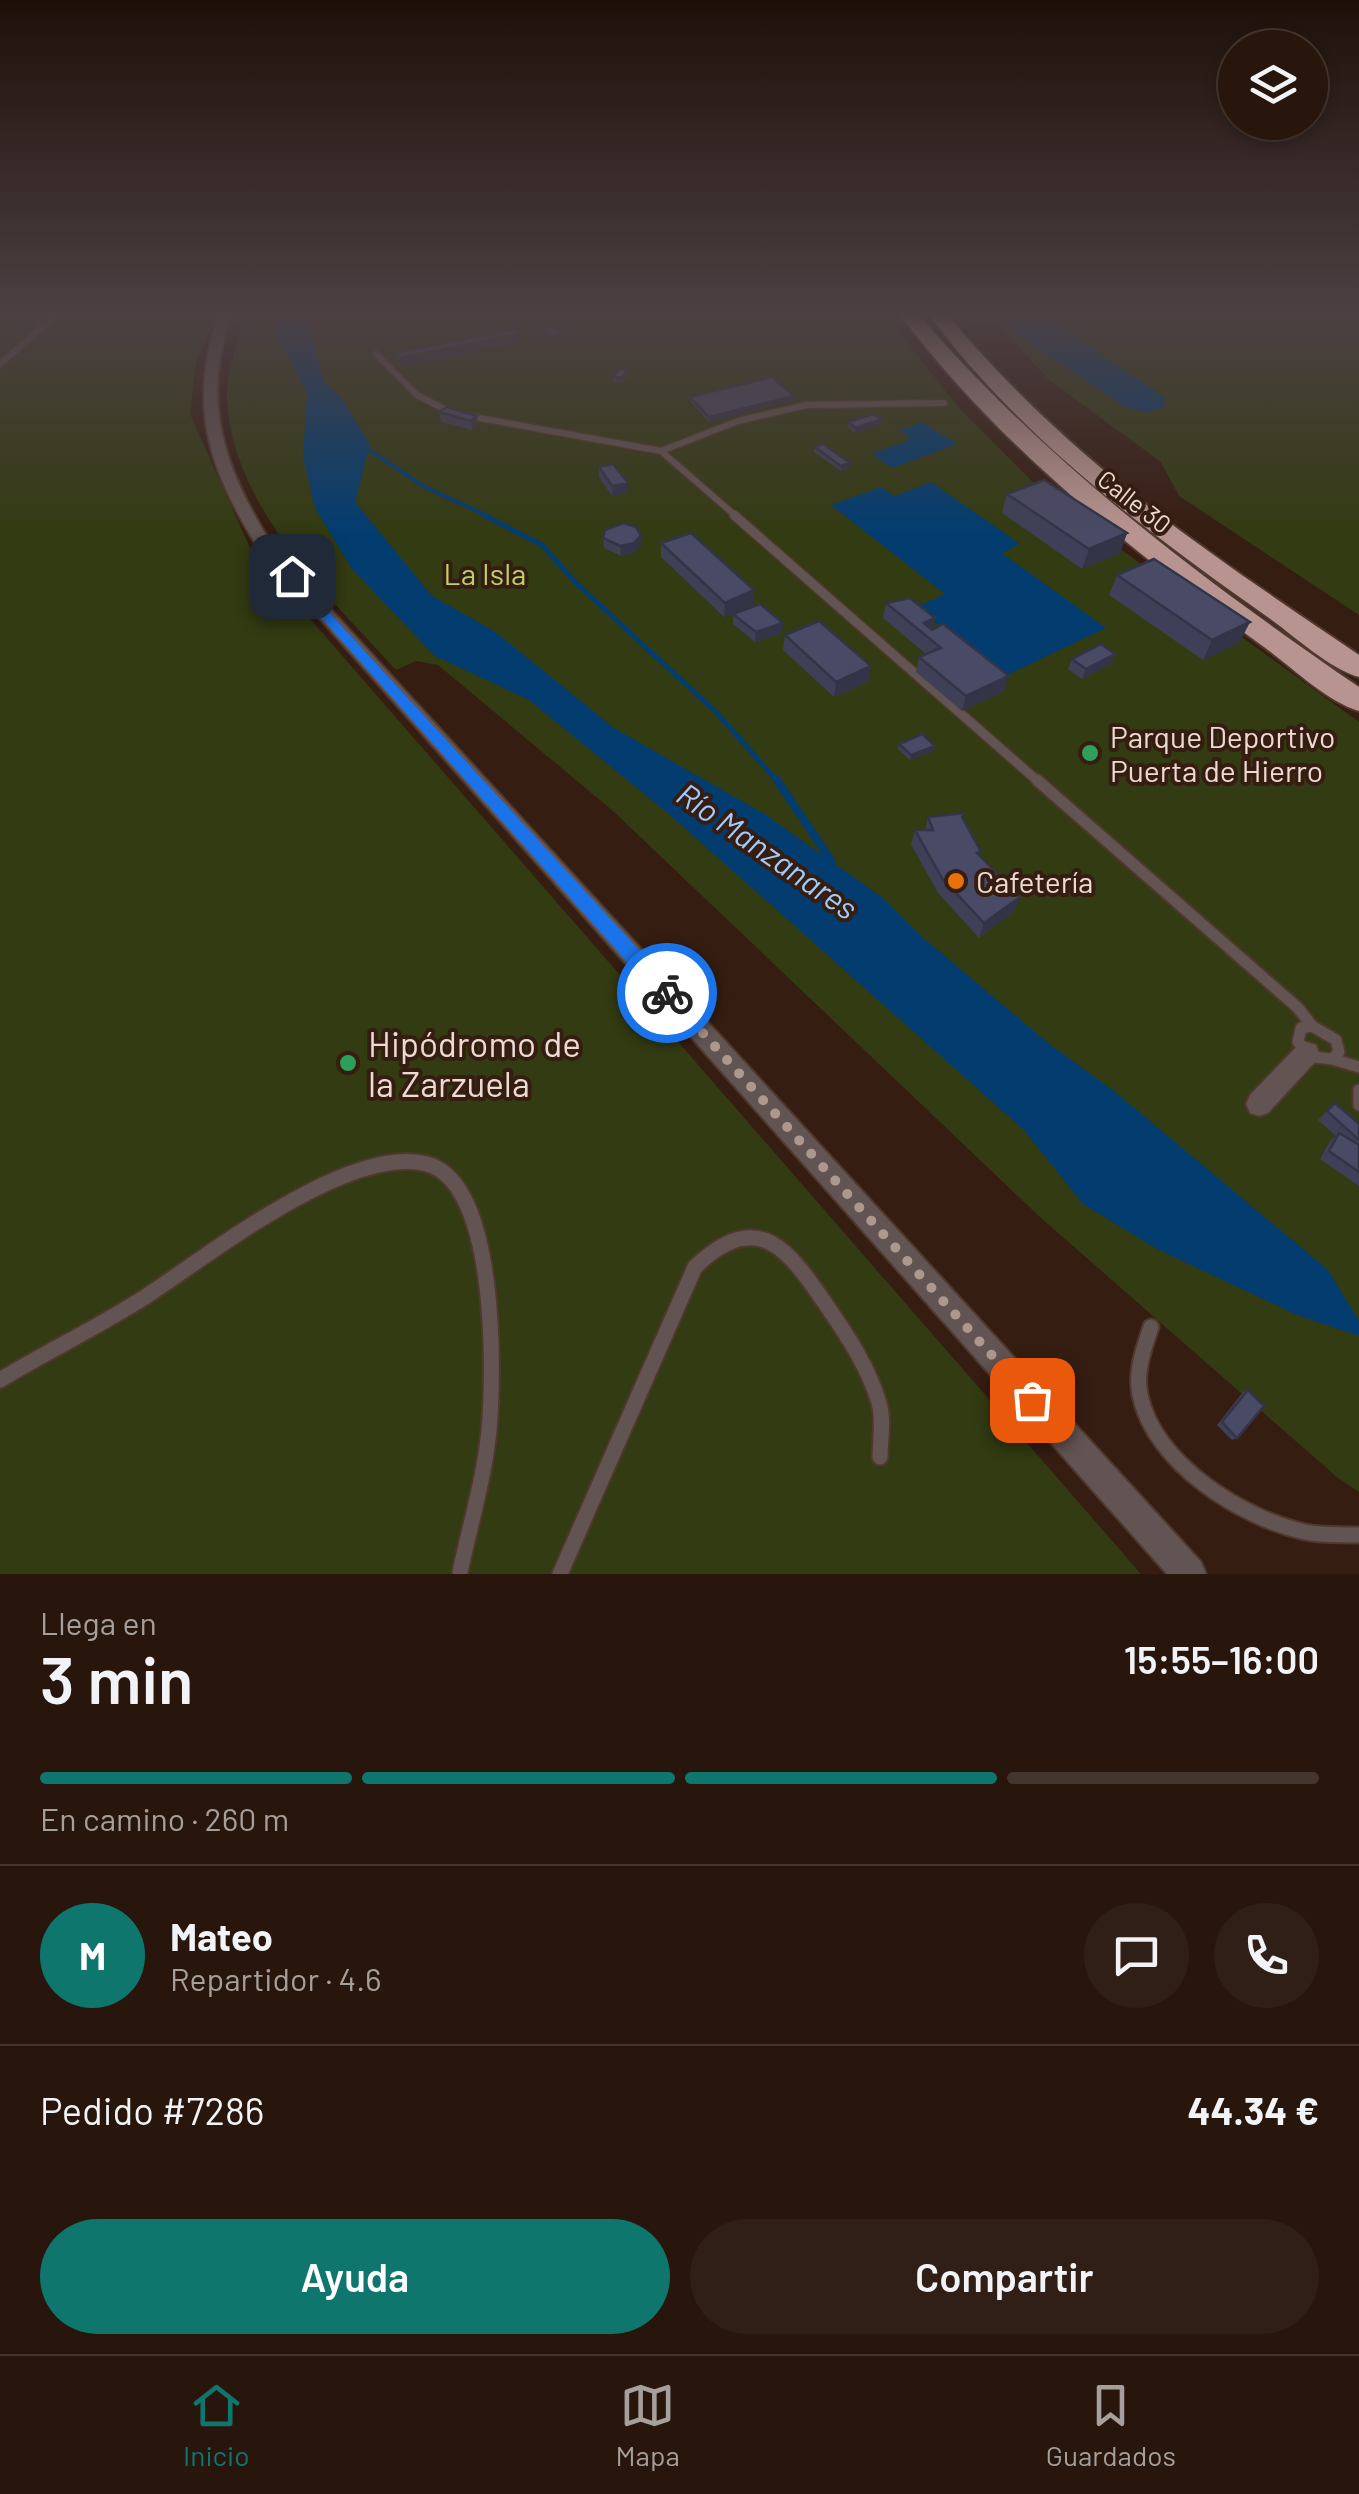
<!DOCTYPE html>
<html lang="es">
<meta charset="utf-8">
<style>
:root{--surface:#28160d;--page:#301f16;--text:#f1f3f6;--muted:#a59f9d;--line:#44352e;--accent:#0f766e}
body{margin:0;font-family:Barlow,sans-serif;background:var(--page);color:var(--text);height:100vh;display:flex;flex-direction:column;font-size:38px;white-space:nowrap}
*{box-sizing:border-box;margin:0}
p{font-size:32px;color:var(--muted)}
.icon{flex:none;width:55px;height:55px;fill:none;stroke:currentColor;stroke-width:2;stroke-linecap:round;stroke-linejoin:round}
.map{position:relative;height:1574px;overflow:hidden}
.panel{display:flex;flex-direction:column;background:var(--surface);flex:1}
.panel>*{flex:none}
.fabs{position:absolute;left:1218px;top:30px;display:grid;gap:20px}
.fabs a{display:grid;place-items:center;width:110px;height:110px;border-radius:50%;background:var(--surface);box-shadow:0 5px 15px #0003,0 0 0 2px var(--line);font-size:50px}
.pin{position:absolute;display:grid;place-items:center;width:85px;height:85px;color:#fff;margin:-42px;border-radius:20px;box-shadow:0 5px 15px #0006}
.courier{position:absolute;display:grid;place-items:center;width:100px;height:100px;margin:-50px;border:8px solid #1a73e8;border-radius:50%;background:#fff;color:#222;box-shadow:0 2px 12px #0007}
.summary em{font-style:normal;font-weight:600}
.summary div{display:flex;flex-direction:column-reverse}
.summary{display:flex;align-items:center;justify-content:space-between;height:170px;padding:0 40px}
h1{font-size:65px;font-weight:600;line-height:75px}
.bar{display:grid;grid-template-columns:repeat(4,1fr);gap:15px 10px;align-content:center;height:120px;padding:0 40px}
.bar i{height:12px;border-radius:8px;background:var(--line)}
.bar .selected{background:var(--accent)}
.bar p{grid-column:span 4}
.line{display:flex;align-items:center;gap:25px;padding:0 40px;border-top:2px solid var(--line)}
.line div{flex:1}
.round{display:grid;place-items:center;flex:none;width:105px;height:105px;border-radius:52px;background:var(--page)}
.action{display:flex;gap:20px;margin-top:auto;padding:20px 40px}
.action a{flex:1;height:115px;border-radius:60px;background:var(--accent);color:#fff;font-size:40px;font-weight:600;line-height:115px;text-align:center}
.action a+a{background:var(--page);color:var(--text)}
.dock{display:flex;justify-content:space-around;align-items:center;height:140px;border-top:2px solid var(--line);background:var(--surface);font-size:28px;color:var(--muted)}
.dock a{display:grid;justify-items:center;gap:5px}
.dock .selected{color:var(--accent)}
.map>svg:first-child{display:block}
</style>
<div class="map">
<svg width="1359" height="1574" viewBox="0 0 1359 1574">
<rect width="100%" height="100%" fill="#361d11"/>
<path fill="#333b12" d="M0 312H217L196 363 190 414 252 552 1141 1574H0Z
M248 312H703L717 319 747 312H883L959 408 1046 495 1359 722V1492L1338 1478 1041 1218 613 811 438 665 416 661 396 670C329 596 233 508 227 401 226 373 238 338 248 312Z
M987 312H1359V615L1179 496 1161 462 1049 380Z"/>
<path fill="#033d70" d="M273 312H305L324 382C346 398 354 421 370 444L355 502 432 596 494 631 614 728 766 815 883 898 921 936 1048 1043 1114 1091 1328 1270 1359 1321V1336L1297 1315 1157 1249 1083 1204 1024 1130 670 815 529 700 435 656 352 569 315 508 303 456 307 393 276 335Z
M993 312H1039L1164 397 1165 407 1146 412 1126 407 1019 336Z
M922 422 957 444 892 468 872 454 911 439 899 430Z
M931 482 1020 544 1002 553 1106 628 1003 677 916 607 945 594 831 505 881 487 894 496Z"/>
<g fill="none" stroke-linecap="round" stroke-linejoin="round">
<path stroke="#033d70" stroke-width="4" d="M369 450 425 487 490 517"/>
<path stroke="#033d70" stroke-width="5" d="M484 515 542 545 576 583 716 712 779 783"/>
<path stroke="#033d70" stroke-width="8" d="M777 780 832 862"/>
<defs>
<path id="lane-far3" d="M376 354 417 395 452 413 661 451
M0 364 60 312
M737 517 661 451 738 421 806 405 944 403"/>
<path id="lane-far2" d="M734 515 1040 783"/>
<path id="lane-far1" d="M1037 780 1298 1008 1312 1026
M1312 1026 1336 1040 1339 1052 1332 1059 1313 1057 1298 1042 1301 1028Z
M1332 1059 1359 1067
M1359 1090V1105"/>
<path id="lane" d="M1151 1327C1144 1348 1135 1372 1140 1395 1154 1463 1241 1518 1305 1532 1323 1536 1341 1534 1359 1535
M0 1380C48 1351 98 1327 145 1297 208 1256 350 1143 427 1164 498 1183 494 1373 489 1431 484 1479 470 1525 460 1572
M560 1574 695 1267C760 1205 790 1252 829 1309 849 1338 869 1369 879 1403 884 1419 880 1441 880 1457"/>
<path id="street" d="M220 312H232C200 402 224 467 272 545L1201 1562 1206 1574H1167L260 551C209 471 186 404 220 312Z
M1307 1042 1316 1045 1319 1053 1316 1061 1268 1113 1259 1116 1250 1113 1246 1104 1250 1095 1298 1045Z"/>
<path id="highway" d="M898 312H916C1045 461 1197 576 1359 687V711C1326 701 1292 667 1264 647 1131 550 997 445 898 312Z
M927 312H945C1069 461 1201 548 1359 655V677C1328 668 1296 637 1269 618 1143 529 1020 438 927 312Z"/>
</defs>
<use href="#lane-far3" stroke="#4f382c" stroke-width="9"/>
<use href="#lane-far2" stroke="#4f382c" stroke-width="12"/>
<use href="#lane-far1" stroke="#4f382c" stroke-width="15"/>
<use href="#lane" stroke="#4f382c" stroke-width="19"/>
<use href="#street" stroke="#4f382c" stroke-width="4"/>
<use href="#highway" stroke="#4f382c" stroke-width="4"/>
<use href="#lane-far3" stroke="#625452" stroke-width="6"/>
<use href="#lane-far2" stroke="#625452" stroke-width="9"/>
<use href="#lane-far1" stroke="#625452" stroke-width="11"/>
<use href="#lane" stroke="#625452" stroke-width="15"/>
<use href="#street" fill="#625452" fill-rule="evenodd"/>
<use href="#highway" fill="#b89490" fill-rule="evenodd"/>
</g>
<path fill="#3f4057" d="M628 374 622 383 613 382V377Z
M690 397 794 400 709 422 690 401Z
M447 407 478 425 472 430 441 422 439 412Z
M882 419 881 424 855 433 848 427V422Z
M815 447 849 468 841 471 814 452Z
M599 467 628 483V492L612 496 599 477Z
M1007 494 1127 533 1120 553 1082 569 1002 513Z
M641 535V545L635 552 621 556 604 548 603 538Z
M661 543 753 605 724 617 661 557Z
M1117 575 1240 642 1203 660 1109 595Z
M886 603 933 629 1004 691 962 711 916 672 919 657 926 654 883 618Z
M733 614 782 633 755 642 733 624Z
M785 635 869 681 834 697 783 650Z
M1115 654 1111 664 1082 679 1068 669 1072 659Z
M899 744 933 751 910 760 898 749Z
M928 817 963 818 980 856 1020 897 1014 911 979 938 938 893 911 844 915 830H925Z
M1335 1103 1359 1124V1186L1320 1159 1330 1141 1336 1136 1318 1120Z
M1248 1390 1237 1438 1232 1440 1217 1425 1243 1392Z"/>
<path fill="#333447" d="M560 333V337L552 340 551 335Z
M518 334 519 343 401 367 399 358Z
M794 396V400L709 422V417Z
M477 416 478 425 472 430 471 421Z
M882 419 881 424 855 433 856 428Z
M850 463 849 468 841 471V466Z
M628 483V492L612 496V486Z
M1127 533 1120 553 1082 569 1089 549Z
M641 535V545L635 552 621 556 620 546Z
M754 590 753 605 724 617 725 603Z
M935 618 932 633 924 623Z
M1250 622 1240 642 1203 660 1212 640Z
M783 623 782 633 755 642 756 632Z
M1115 654 1111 664 1082 679 1086 669Z
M871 666 869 681 834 697 836 682Z
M1009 676 1004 691 962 711 966 696Z
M935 746 933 751 910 760 911 755Z
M1020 897 1014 911 979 938 984 923Z"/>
<path fill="#494a65" stroke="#333447" stroke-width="2.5" d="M552 326 560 333 551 335 543 329Z
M517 329 518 334 399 358 396 353Z
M619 369 628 370 622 378 613 377Z
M772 377 794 396 709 417 690 397Z
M447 407 477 416 471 421 439 412Z
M873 414 882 419 856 428 848 422Z
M823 444 850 463 841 466 815 447Z
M613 464 628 483 612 486 599 467Z
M1044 480 1127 533 1089 549 1007 494Z
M623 523 636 527 641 535 634 543 620 546 603 538 605 530Z
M691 533 754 590 725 603 661 543Z
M1154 559 1250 622 1212 640 1117 575Z
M910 598 935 618 924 623 932 630 943 624 1009 676 966 696 919 657 941 648 886 603Z
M760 604 783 623 756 632 733 614Z
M819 621 871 666 836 682 785 635Z
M1101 644 1115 654 1086 669 1072 659Z
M922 734 935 746 911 755 899 744Z
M964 813 962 817 981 852 977 853 1020 897 984 923 942 878 915 830H933L928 817Z
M1335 1103 1359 1124V1140L1327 1111Z
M1339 1133 1359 1145V1172L1329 1151Z
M1248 1390 1264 1406 1237 1438 1222 1422Z"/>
<linearGradient id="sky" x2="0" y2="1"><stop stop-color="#1e1009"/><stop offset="0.59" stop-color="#4c4043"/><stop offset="1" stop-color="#4c4043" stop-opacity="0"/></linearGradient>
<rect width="1359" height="532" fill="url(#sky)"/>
<path fill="#1a73e8" d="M292 572 673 987V999H660L287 579Z"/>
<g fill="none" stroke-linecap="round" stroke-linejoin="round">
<path stroke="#ac988f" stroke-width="10" stroke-dasharray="0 18" d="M667 993 1032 1400"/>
</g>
<g fill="#2e9e5b" stroke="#361d11" stroke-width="4">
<circle cx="1090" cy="753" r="10"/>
<circle cx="348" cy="1063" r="10"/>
</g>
<circle fill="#e8710a" stroke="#361d11" stroke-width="4" cx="956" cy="881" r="10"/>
<g text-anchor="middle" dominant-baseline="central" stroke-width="8" stroke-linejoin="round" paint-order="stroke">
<g font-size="25" fill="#ecdbd3" stroke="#361d11">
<text transform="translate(1135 501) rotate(38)">Calle 30</text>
</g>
<g font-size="30" fill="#bad26a" stroke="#361d11">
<text x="485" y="573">La Isla</text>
</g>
<g font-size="30" fill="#ecdbd3" stroke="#361d11" text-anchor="start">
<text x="1110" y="736">Parque Deportivo<tspan x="1110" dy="34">Puerta de Hierro</tspan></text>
<text x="976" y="881">Cafetería</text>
</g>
<g font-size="32" font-style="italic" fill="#a1cbfa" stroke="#361d11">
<text transform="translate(768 850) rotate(35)">Río Manzanares</text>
</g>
<g font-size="35" fill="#ecdbd3" stroke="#361d11" text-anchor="start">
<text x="368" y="1043">Hipódromo de<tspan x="368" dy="40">la Zarzuela</tspan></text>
</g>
</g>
</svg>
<div class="fabs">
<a><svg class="icon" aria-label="layers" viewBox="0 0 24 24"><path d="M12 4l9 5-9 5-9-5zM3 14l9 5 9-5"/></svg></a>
</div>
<div class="pin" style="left:1032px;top:1400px;background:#ea580c"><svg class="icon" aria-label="bag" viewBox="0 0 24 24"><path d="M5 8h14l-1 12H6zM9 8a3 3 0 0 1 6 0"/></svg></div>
<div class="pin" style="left:292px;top:576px;background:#1f2937"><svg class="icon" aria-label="home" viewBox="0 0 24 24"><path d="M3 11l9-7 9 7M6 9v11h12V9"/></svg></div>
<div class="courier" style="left:667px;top:993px"><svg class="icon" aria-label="bike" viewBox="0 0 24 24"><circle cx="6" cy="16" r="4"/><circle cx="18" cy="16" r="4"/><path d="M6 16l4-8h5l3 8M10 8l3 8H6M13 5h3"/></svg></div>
</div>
<section class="panel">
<div class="summary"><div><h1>3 min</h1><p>Llega en</p></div><em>15:55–16:00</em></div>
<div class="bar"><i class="selected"></i><i class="selected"></i><i class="selected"></i><i></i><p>En camino · 260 m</p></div>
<div class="line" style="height:180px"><b class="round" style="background:var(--accent);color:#fff">M</b><div><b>Mateo</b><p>Repartidor · 4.6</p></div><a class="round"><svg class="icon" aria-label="chat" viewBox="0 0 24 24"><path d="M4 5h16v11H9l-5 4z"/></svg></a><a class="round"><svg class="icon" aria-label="phone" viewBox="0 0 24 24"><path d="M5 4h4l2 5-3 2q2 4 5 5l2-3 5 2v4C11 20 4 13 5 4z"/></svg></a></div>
<div class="line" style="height:130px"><div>Pedido #7286</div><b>44.34 €</b></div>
<div class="action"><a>Ayuda</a><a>Compartir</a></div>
</section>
<nav class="dock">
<a class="selected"><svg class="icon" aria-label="home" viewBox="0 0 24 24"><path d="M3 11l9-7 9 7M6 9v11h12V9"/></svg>Inicio</a>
<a><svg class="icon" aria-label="map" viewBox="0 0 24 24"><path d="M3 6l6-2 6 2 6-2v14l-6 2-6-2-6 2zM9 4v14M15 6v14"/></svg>Mapa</a>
<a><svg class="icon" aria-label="saved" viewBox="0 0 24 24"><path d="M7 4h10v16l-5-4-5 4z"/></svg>Guardados</a>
</nav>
